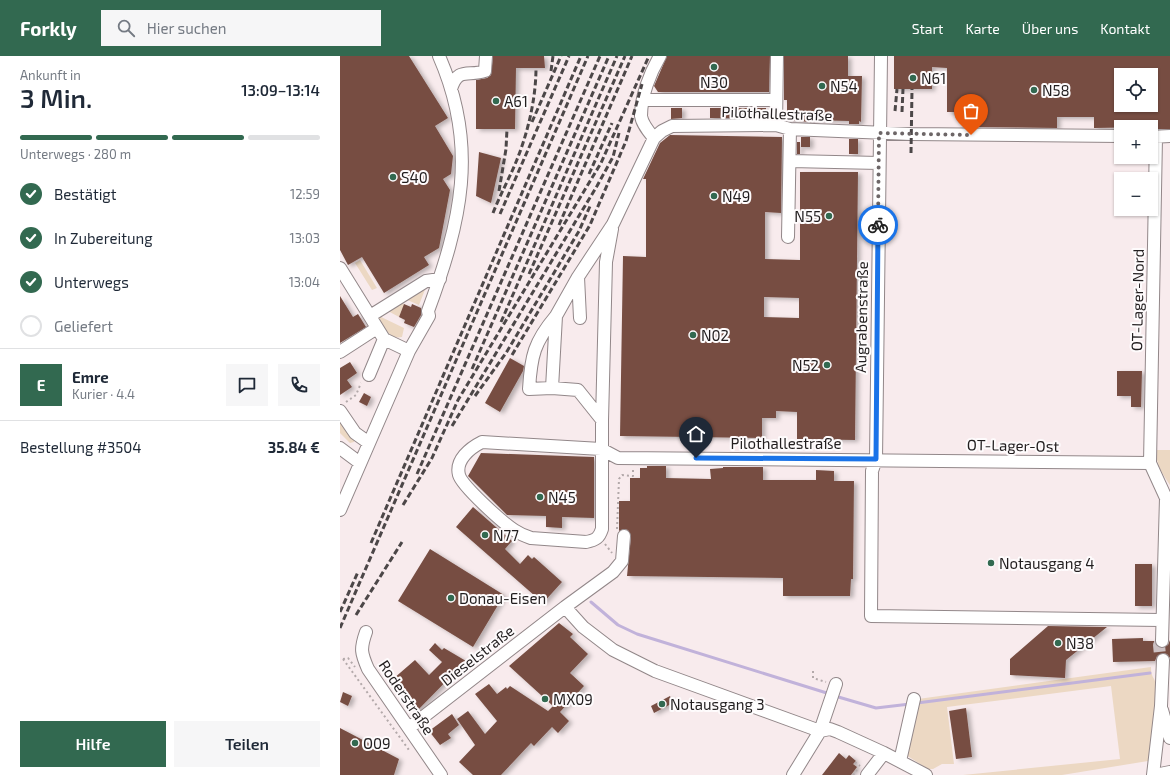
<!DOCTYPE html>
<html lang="de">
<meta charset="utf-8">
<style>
:root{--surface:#fff;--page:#f6f6f7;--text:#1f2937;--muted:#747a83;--line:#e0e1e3;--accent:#326950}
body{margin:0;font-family:"Exo 2",sans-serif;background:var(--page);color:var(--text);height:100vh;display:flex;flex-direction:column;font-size:15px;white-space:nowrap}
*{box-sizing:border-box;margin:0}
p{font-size:13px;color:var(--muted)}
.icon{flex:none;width:22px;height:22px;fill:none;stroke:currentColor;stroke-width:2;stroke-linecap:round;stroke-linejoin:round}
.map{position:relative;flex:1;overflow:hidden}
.drawer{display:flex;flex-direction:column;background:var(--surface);width:340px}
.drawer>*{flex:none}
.tools{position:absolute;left:774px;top:12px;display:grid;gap:8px}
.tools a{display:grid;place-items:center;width:44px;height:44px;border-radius:0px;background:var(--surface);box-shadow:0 1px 3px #0004;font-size:20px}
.pin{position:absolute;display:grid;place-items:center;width:34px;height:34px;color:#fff;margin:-41px -17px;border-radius:50% 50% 50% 0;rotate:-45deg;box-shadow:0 0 4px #0007}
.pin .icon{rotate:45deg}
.courier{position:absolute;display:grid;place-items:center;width:40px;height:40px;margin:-20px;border:3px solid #1a73e8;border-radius:50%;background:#fff;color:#222;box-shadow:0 1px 5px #0007}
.head em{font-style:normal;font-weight:600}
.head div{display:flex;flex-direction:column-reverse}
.head{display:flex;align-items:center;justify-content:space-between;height:68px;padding:0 20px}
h1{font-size:26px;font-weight:600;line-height:30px}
.bar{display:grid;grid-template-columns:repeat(4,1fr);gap:6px 4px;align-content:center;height:48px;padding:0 20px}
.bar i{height:5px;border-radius:3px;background:var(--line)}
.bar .on{background:var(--accent)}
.bar p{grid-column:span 4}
.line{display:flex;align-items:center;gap:10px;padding:0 20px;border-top:1px solid var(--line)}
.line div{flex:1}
.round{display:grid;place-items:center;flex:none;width:42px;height:42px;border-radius:0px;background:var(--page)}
ol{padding:0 20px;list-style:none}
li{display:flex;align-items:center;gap:12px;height:44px}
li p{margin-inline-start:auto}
li .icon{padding:4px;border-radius:50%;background:var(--accent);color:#fff;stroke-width:4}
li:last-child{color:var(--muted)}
li i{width:22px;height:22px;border:2px solid var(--line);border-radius:50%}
.action{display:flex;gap:8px;margin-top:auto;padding:8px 20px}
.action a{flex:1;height:46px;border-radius:0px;background:var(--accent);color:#fff;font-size:16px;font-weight:600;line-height:46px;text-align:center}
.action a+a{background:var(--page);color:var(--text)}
header{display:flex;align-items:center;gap:24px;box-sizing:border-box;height:56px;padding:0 20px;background:var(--accent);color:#fff}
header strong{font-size:19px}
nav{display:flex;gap:22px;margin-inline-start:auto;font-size:14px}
.search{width:280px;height:36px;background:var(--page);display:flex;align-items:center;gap:10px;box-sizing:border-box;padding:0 14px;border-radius:0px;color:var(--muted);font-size:15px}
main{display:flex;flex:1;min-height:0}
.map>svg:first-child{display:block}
</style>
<header>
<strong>Forkly</strong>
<div class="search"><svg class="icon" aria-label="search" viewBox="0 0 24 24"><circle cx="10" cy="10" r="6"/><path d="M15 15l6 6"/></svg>Hier suchen</div>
<nav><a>Start</a><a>Karte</a><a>Über uns</a><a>Kontakt</a></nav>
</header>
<main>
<section class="drawer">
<div class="head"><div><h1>3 Min.</h1><p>Ankunft in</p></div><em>13:09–13:14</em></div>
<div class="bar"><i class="on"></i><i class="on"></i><i class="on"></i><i></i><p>Unterwegs · 280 m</p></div>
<ol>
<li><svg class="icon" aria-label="check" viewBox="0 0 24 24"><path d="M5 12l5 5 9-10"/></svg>Bestätigt<p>12:59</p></li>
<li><svg class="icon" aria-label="check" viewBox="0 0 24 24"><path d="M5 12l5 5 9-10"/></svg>In Zubereitung<p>13:03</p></li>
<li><svg class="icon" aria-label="check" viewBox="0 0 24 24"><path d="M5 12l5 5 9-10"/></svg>Unterwegs<p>13:04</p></li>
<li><i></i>Geliefert</li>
</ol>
<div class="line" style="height:72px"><b class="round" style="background:var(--accent);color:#fff">E</b><div><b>Emre</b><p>Kurier · 4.4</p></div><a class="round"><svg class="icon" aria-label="chat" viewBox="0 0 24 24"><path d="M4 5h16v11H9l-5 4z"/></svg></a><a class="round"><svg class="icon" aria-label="phone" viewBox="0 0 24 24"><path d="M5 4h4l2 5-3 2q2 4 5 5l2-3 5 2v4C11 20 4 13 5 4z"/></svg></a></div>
<div class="line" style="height:52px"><div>Bestellung #3504</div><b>35.84 €</b></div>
<div class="action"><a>Hilfe</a><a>Teilen</a></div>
</section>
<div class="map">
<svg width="830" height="719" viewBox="0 0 830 719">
<defs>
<filter id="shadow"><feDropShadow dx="3.5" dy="2" stdDeviation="2" flood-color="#0004"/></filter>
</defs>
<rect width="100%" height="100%" fill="#f8ebed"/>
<path fill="#ecd8c3" d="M20 204 37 232 32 234 15 207Z
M86 231 79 249 65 243Z
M61 246 64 248 59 261 48 255Z
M39 260 64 272 62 281C49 284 44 271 38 261Z
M0 361 15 382 14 386 10 387 0 377Z
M816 394H830V429C822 417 816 409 816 394Z
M811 611C811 622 814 620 816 628 819 640 813 694 808 705L722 719H623L780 703 771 630 607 651 614 708H602L593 713H588L566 699 578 643Z"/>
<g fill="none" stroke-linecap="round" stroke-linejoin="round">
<path stroke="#c1b2da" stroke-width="3" d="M251 546 278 569 297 578 490 638
M495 640 536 652 570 648
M577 647 810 617"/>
</g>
<path fill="#774e43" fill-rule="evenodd" filter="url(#shadow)" d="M0 0H69L108 62 95 70 113 100 111 118 103 123 110 134 99 192 84 201 89 209 44 237 22 201 8 209 0 194Z
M153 0H204L205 12H176L175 73H136V24L147 22 151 19Z
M327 0H430L429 36H318L314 30Z
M444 0H508V20H522L521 66 519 65V68H509V65L471 64V66L447 64V44H444Z
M554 0H830V73H811V71L754 72V61H717V72L637 71V56H607V12L592 11V33H554ZM781 19H811V49H781Z
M331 52H342V62L331 63Z
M370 52H426V62H370Z
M330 79 442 81 441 157 425 156V203L460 204V116H518L515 384 457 383V356L436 355V362H422V382L280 380 283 200 306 201V123H303L320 87ZM424 241 459 242V262L424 261Z
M461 81H470V91H461Z
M509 83H518V98H509Z
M457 86H460V98H457Z
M139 96 161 102 151 147 136 140Z
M0 240 13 261 18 258 26 271 0 287Z
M64 248 71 251 72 248 81 252V259L74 271 64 267 65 264 59 261Z
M170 302 184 310 183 315 160 356 145 347Z
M10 306 17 317 7 324 12 331 0 339V312Z
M777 315H802L801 351H791V340H777Z
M24 337 31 341 27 350 19 346Z
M141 397 254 401V462L222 461V472L206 471V460L167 459 128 420Z
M307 410H326V422L371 423 370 413 383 412V411H423V424H476V414L494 415V425H514L513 523H511L510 540H443V522L287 520 291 480 288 474 284 473 279 475V445H290V422H300V412H307Z
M133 451 172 485 165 493 180 508 188 499 192 503 194 501 222 526 203 547 116 471Z
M90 493 164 539 133 591 58 545Z
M795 508H812V550H795Z
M219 567 233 578 230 581 248 598 230 617 244 630 220 656 229 665 218 677 212 671 194 690 191 687 161 719H133L119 706 135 689 117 663 128 655 145 678 157 665 135 638 149 628 157 638 166 631 167 633 170 630 208 655 213 650 169 610Z
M708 570 767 571 726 604 725 622 670 619V603Z
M803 582V585H814L816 589 821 592 828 589 830 584V602L827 598 823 597 817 600 815 605 773 606 772 583Z
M95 587 102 594 104 592 126 605 76 656 66 646 70 642 53 623 75 604 89 619 102 606 89 594Z
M3 636 12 640 8 650 0 646Z
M330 640 333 647 314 657 311 650Z
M626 652 632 701 616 703 609 655Z
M112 658 119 669 108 678 111 682 100 689 89 675Z
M0 672 59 703 54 719H0Z
M499 697 506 703 509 699 516 705 513 708 517 711 511 719H482Z"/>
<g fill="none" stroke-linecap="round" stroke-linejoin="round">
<path stroke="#cdc2c4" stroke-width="12" stroke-dasharray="12 6" stroke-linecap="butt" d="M822 585 819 589 820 599 823 604"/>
<defs>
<path id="minor" d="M541 0 536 403 532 415 531 560 821 564
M111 33C118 10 129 21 145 15L146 0
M304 44H436
M436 69 437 0
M781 80 571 78 450 73 436 69 332 70 322 75 314 82 273 168 238 221 216 260 212 332 238 334 262 364V473C259 482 256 484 246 486L191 482C185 480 180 478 174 474 163 467 122 430 119 419 115 404 130 392 142 386L261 393 278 402 810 407
M811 81 830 80
M816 81 810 407 826 442H830
M314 82C309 76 302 68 301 60 301 40 310 17 320 0
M451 105 539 107
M448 181 450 73
M0 212 44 283 69 295
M238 221 240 262
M30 260 86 225 100 223
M0 296 37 272
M29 319 44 283
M212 332 189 333C191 300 194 286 216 260
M0 355 15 377 29 387
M262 364 266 206 272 173
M0 392 20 407
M0 454 69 295 89 260 88 255C121 166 139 91 99 0
M225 551 243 571 273 594 315 615 480 675
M26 576C20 593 21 597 28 613L101 719
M822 585 826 442
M822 654 830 682
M69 672 225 551 273 516 282 505 284 480
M480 675 490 673 498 676 544 697 586 719
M560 705 574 643
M453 719 480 675 496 628
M527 719 544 697
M813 719 821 650 823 604
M815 719 830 716"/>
</defs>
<use href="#minor" stroke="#928789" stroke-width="14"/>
<path stroke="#b3a9aa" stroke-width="2" stroke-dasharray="2 3" stroke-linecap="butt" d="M6 346 16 339 21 327
M277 473 279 423 282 419 293 420V412
M265 488 272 497
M3 603 69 694
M3 603 8 602 15 611
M473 615V622L486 626
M515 706 520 710
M513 719 517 714"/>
<use href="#minor" stroke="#fff" stroke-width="12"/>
<path stroke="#4c4748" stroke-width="3" stroke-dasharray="6 3" stroke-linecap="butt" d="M211 15 213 0
M555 55 557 33
M562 56 563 33
M192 66 221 0
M571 97 572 33
M249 118 272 67
M159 135 166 93 167 73
M153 157C160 139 169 123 176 106 188 77 196 42 196 12
M160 158 229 0
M219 169 292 0
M189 218 285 0
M161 266 277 0
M172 299 250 169 286 85 302 28
M132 313 269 0
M135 340 166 297 239 175 251 148
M112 370 257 130 273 101 279 77
M77 418 260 0
M63 449 92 402 118 344 261 107 309 0
M31 487 241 0
M0 556 18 516
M16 559 62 486
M0 572 248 0"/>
</g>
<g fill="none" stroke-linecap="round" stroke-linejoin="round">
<path stroke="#6d6667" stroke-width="4" stroke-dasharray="0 7.2" d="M538 169 539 77 631 79"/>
<path stroke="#1a73e8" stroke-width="5" d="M356 402 536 403 538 169"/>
</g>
<g fill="#326950" stroke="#fefbfc" stroke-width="1.5">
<circle cx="374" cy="11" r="4"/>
<circle cx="573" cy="22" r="4"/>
<circle cx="482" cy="30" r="4"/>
<circle cx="694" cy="34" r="4"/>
<circle cx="156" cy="45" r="4"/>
<circle cx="53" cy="121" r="4"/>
<circle cx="374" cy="140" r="4"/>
<circle cx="489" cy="160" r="4"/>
<circle cx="353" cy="279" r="4"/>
<circle cx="487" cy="309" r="4"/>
<circle cx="200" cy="441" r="4"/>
<circle cx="145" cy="479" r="4"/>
<circle cx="651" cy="507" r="4"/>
<circle cx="111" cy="542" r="4"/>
<circle cx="718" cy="587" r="4"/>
<circle cx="205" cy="643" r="4"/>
<circle cx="322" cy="648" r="4"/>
<circle cx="15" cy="687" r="4"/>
</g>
<g text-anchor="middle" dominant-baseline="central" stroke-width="4" stroke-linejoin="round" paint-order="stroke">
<g font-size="15" fill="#221e1f" stroke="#fefbfc" text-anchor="start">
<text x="581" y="22">N61</text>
<text x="374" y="26" text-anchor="middle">N30</text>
<text x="490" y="30">N54</text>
<text x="702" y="34">N58</text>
<text x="164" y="45">A61</text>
<text x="61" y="121">S40</text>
<text x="382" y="140">N49</text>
<text x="481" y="160" text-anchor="end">N55</text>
<text x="361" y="279">N02</text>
<text x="479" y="309" text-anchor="end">N52</text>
<text x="208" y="441">N45</text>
<text x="153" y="479">N77</text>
<text x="659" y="507">Notausgang 4</text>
<text x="119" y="542">Donau-Eisen</text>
<text x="726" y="587">N38</text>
<text x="213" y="643">MX09</text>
<text x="330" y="648">Notausgang 3</text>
<text x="23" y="687">O09</text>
</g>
<g font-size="15" fill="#221e1f" stroke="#fefbfc">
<text transform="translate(437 57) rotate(2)">Pilothallestraße</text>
<text transform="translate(797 244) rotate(-89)">OT-Lager-Nord</text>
<text transform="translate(521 261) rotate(-89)">Augrabenstraße</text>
<text x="446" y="387">Pilothallestraße</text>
<text transform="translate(673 389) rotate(1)">OT-Lager-Ost</text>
<text transform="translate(137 599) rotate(-38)">Dieselstraße</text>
<text transform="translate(67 641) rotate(56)">Roderstraße</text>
</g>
</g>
</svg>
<div class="tools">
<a><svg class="icon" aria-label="locate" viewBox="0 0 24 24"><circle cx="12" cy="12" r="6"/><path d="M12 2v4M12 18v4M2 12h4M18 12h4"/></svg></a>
<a>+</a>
<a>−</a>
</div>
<div class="pin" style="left:631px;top:79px;background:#ea580c"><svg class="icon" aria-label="bag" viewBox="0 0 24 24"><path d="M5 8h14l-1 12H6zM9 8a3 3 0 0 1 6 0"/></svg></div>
<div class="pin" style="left:356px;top:402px;background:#1f2937"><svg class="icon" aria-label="home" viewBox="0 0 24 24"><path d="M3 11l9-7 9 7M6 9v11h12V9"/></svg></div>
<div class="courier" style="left:538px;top:169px"><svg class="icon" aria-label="bike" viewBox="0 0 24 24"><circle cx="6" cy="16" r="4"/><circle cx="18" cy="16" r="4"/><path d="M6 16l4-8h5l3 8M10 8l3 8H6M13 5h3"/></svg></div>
</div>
</main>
